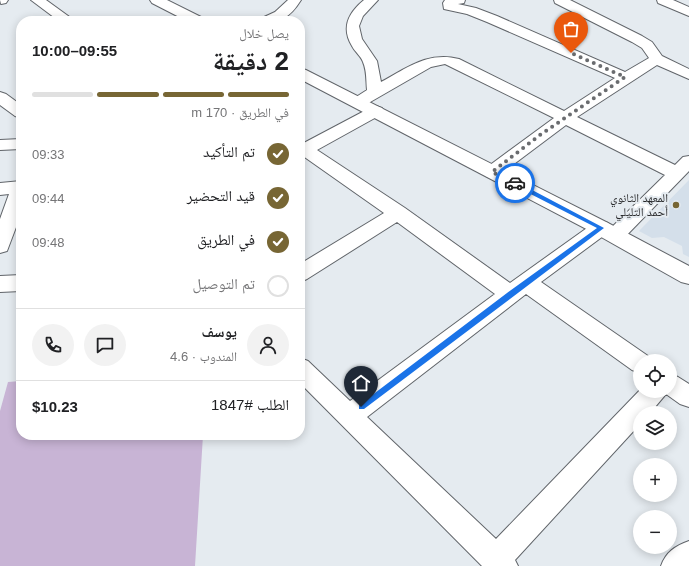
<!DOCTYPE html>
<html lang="ar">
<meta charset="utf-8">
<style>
:root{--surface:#fff;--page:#f2f2f2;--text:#202124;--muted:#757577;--line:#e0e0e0;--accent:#776634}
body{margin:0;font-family:Arial,"Noto Naskh Arabic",sans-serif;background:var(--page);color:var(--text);direction:rtl;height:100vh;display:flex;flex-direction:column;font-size:15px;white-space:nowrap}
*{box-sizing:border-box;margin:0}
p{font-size:13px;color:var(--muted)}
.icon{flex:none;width:22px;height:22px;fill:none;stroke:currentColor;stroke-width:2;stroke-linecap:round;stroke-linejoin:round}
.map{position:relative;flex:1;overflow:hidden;direction:ltr}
.panel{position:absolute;left:16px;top:16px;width:289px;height:424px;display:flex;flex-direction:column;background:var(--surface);border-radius:16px;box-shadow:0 2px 10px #0003;direction:rtl}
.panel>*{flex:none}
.controls{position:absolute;left:633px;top:354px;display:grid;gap:8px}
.controls a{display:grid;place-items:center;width:44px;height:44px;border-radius:50%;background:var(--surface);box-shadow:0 2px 10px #0003;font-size:20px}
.pin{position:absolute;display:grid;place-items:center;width:34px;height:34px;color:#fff;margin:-41px -17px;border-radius:50% 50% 50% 0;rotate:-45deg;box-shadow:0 0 4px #0007}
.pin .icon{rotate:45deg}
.courier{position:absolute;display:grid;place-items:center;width:40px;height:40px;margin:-20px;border:3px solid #1a73e8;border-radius:50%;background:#fff;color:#222;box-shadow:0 1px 5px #0007}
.head em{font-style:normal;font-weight:700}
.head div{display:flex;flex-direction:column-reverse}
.head{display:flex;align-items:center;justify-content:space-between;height:68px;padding:0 16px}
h1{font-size:26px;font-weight:700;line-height:30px}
.bar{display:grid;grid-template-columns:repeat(4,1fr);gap:6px 4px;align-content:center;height:48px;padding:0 16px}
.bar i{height:5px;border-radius:3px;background:var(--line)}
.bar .active{background:var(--accent)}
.bar p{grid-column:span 4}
.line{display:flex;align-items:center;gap:10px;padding:0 16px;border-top:1px solid var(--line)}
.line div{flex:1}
.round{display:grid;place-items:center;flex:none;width:42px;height:42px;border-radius:21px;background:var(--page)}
ol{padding:0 16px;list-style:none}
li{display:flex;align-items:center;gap:12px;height:44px}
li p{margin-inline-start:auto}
li .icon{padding:4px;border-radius:50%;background:var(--accent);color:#fff;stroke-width:4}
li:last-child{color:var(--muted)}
li i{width:22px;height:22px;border:2px solid var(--line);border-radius:50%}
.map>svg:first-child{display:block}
</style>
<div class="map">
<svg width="689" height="566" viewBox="0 0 689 566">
<rect width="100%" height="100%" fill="#e5ebf0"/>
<path fill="#d4dfea" d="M689 180V257L683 254 682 246 664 237 652 238 639 231Z"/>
<path fill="#c8b4d5" d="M21 381V435H203L195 566H0V411L8 382Z"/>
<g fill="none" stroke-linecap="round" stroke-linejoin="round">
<defs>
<path id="street" d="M31 0H46L75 21H59Z
M288 0H301C289 19 282 21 260 21L262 18 275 12Z
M364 0H378L363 16 359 26 362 39 377 61 381 82C407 68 428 51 459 59L564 111 615 78 487 22 467 14 444 9 443 3 445 0H465L464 3 458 4 476 8 497 16 625 72 649 58 642 48 632 42 555 3 554 0H570L642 36 652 42 662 56 689 69V79L657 65 577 117 675 165 683 157 689 156V171L622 240 615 242 608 240 606 234 541 282 648 356 651 361H640V373L632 370 526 294 367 417 496 539 640 390 670 391V374L678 377 689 384V407L680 404 666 394 650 413H640V424L515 560 518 566H482L300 383V358L308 361 350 401 495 294 397 222 307 279 300 282V264L384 213 303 156 300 157V145L370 108 376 106 382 108 384 111 382 114 317 150 405 208 510 283 594 223 601 221 608 223 611 228 665 175 566 125 498 176 492 178 486 176 483 172 486 168 554 118 445 64 431 67 365 105 359 107 353 105 351 102 353 99 367 90C366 81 367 71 363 62 361 56 355 52 352 46 341 28 348 13 364 0Z
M657 0H673L689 7V16L658 3Z
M0 92 6 94 21 105V118L15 116 0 105Z
M21 139V149L0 150V140Z
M21 181V214L7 251 0 253V219L9 194 0 195V183Z
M21 275V291L0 292V276Z"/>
<path id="secondary" d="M0 0H8L6 3 1 4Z
M150 0H167L203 18 205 21H187L152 3Z
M300 68 306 70 608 223 689 266V284L681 282 594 233 300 79Z
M689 541V566H661C666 552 675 546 689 541Z"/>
</defs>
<use href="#street" stroke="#61656a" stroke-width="2"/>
<use href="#secondary" stroke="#61656a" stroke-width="2"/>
<use href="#street" fill="#fff" fill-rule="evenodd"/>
<use href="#secondary" fill="#fff" fill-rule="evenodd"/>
</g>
<path fill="#1a73e8" d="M513 182H517L604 228 364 409H359V405L507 293 597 228 513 185Z"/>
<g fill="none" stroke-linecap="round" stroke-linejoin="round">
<path stroke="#6a6c6f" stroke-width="4" stroke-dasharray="0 7.2" d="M515 183 492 172 540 135 625 77 571 53"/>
</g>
<circle fill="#776634" stroke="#e5ebf0" stroke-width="1.5" cx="676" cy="205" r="4"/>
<g text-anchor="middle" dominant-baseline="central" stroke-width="4" stroke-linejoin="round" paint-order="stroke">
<g font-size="12" fill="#27282a" stroke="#e5ebf0" text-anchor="end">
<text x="668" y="198">المعهد الثانوي<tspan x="668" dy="14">أحمد التليلي</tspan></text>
</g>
</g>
</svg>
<div class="controls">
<a><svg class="icon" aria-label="locate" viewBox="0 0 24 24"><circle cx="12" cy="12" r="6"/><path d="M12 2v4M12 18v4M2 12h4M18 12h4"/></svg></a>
<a><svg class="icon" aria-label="layers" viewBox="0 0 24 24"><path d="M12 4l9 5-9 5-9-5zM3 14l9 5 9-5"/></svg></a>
<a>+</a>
<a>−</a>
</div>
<div class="pin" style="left:571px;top:53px;background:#ea580c"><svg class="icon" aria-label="bag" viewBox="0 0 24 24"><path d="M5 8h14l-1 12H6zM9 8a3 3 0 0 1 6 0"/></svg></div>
<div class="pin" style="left:361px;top:407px;background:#1f2937"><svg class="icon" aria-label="home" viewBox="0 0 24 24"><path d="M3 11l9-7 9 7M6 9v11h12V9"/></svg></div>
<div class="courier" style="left:515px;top:183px"><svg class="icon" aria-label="car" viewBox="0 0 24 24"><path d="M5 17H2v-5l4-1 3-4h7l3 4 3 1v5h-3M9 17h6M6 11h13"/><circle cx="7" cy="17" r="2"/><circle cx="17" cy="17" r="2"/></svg></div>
<section class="panel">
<div class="head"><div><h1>2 دقيقة</h1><p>يصل خلال</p></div><em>09:55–10:00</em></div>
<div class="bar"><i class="active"></i><i class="active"></i><i class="active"></i><i></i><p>في الطريق · 170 m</p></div>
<ol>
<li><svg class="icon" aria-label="check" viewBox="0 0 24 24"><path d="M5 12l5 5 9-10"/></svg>تم التأكيد<p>09:33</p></li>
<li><svg class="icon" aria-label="check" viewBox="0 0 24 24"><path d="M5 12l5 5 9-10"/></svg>قيد التحضير<p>09:44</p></li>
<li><svg class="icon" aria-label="check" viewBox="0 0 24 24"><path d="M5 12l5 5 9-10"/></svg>في الطريق<p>09:48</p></li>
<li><i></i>تم التوصيل</li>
</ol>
<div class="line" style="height:72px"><a class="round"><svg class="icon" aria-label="person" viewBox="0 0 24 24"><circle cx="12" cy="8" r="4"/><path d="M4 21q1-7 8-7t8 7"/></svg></a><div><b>يوسف</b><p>المندوب · 4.6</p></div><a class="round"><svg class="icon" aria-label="chat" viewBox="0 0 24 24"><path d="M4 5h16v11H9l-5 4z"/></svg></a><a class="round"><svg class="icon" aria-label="phone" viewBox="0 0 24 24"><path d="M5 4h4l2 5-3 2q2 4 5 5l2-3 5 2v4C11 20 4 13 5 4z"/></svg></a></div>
<div class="line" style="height:52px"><div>الطلب #1847</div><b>$10.23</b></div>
</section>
</div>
